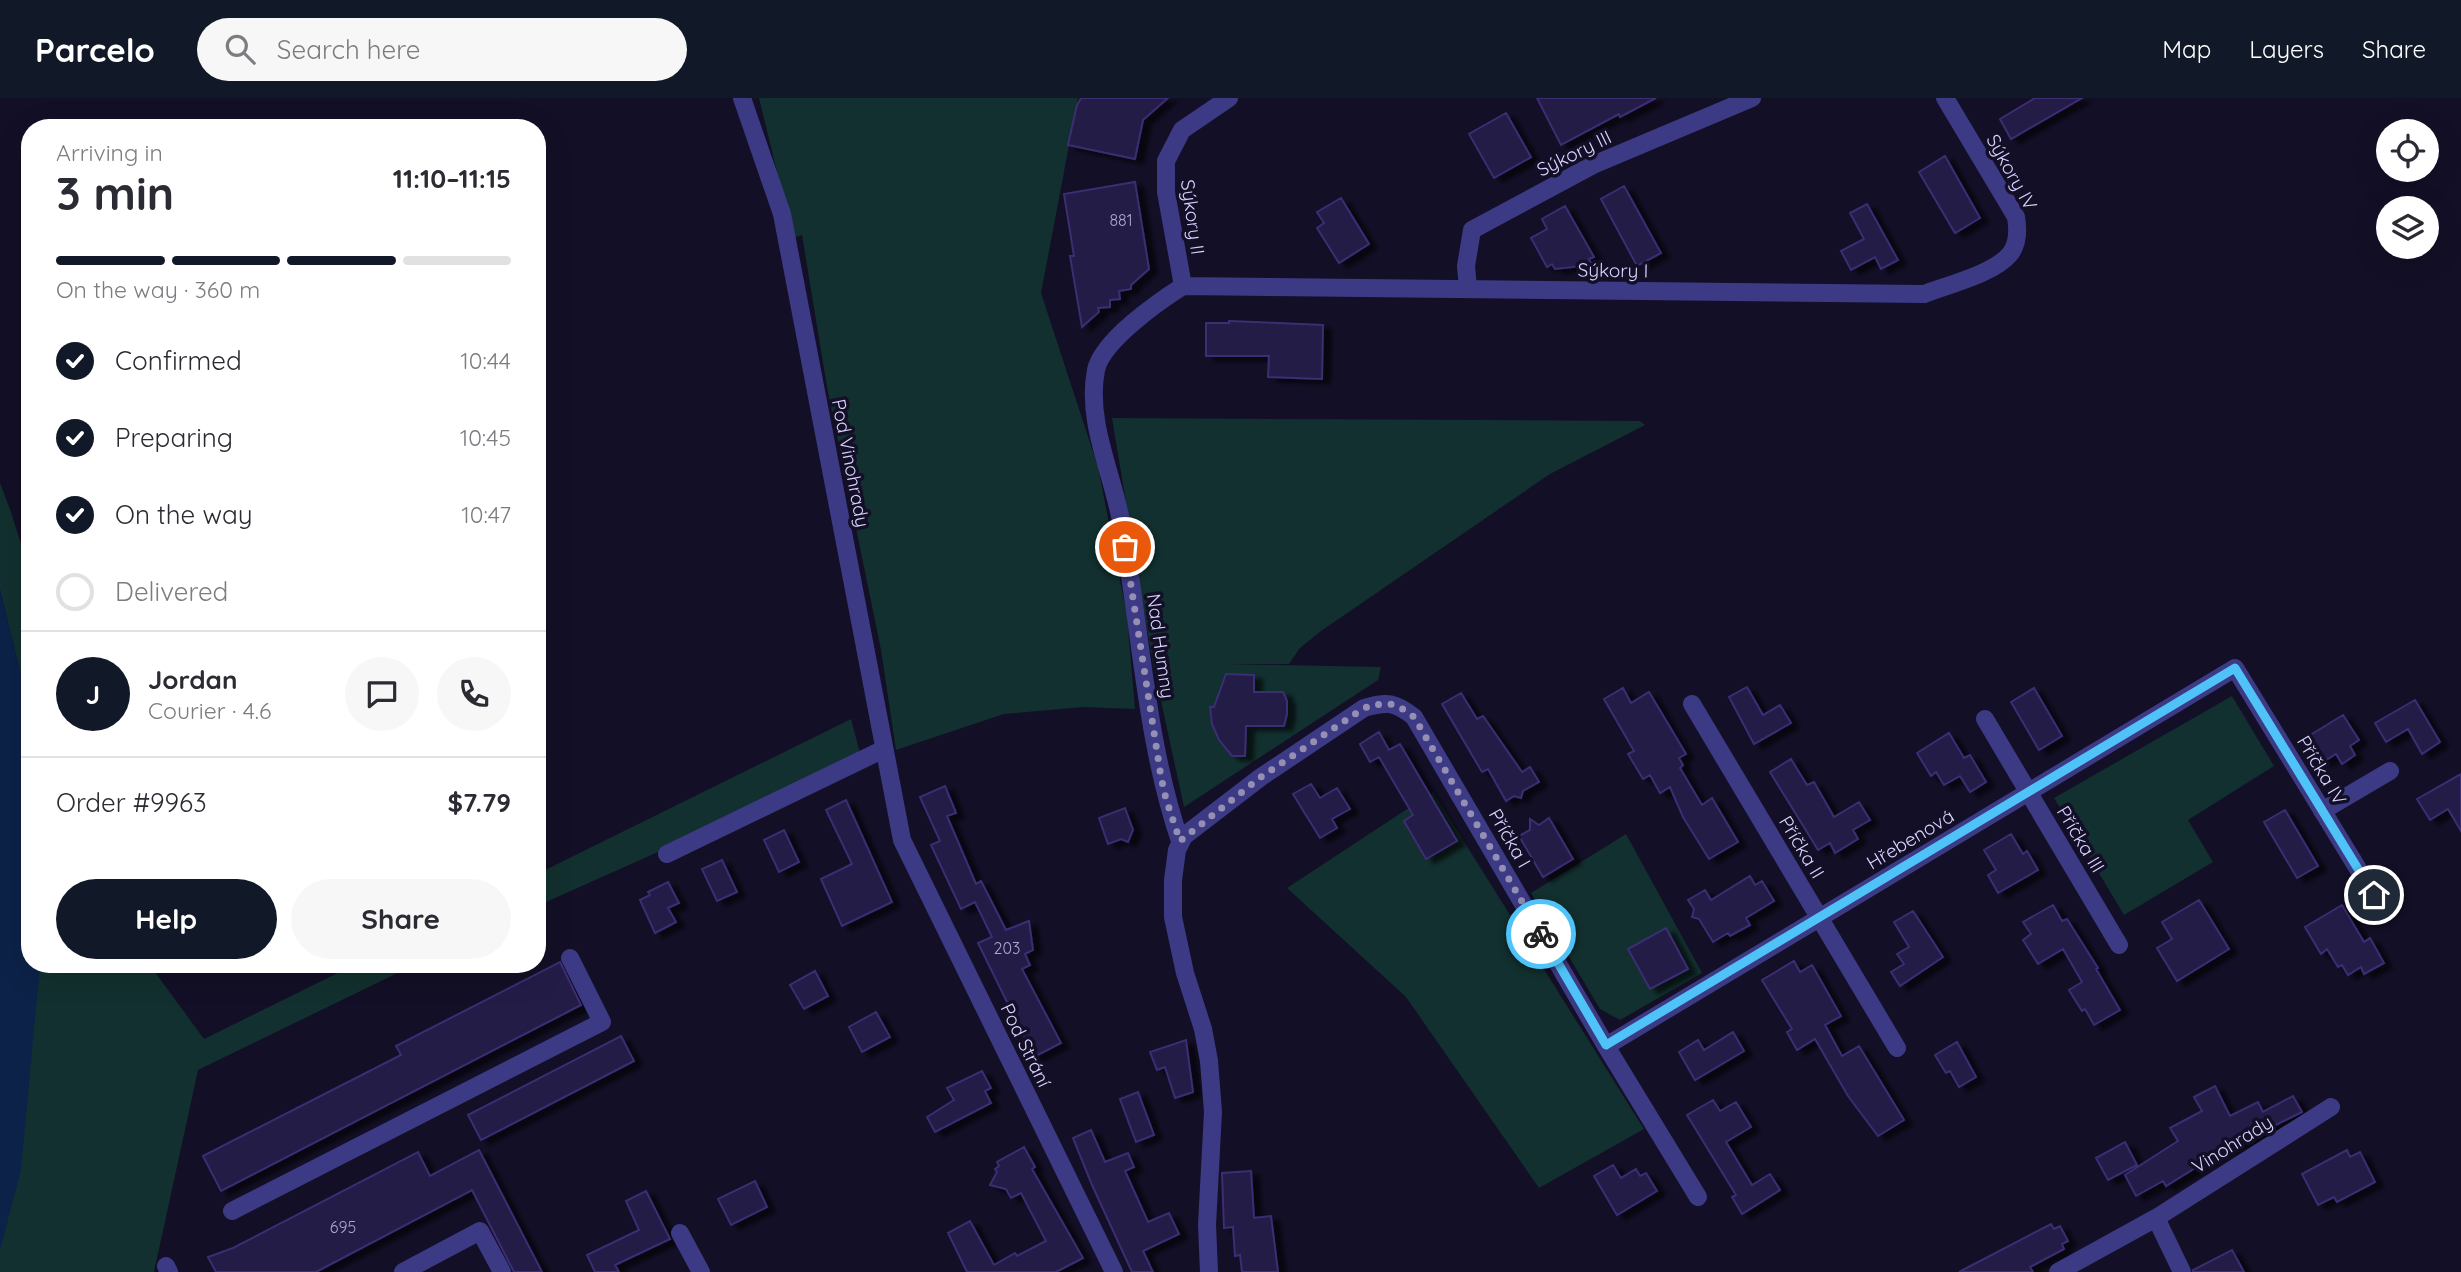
<!DOCTYPE html>
<meta charset="utf-8">
<style>
:root{--surface:#fff;--page:#f7f7f7;--text:#2b2b33;--muted:#7c7c81;--line:#e1e1e2;--accent:#111827}
body{margin:0;font-family:Quicksand,sans-serif;background:var(--page);color:var(--text);height:100vh;display:flex;flex-direction:column;font-size:26px;white-space:nowrap}
*{box-sizing:border-box;margin:0}
p{font-size:23px;color:var(--muted)}
.icon{flex:none;width:38px;height:38px;fill:none;stroke:currentColor;stroke-width:2;stroke-linecap:round;stroke-linejoin:round}
.map{position:relative;flex:1;overflow:hidden}
.details{position:absolute;left:21px;top:21px;width:525px;height:854px;display:flex;flex-direction:column;background:var(--surface);border-radius:28px;box-shadow:0 7px 28px #0002}
.details>*{flex:none}
.fabs{position:absolute;left:2376px;top:21px;display:grid;gap:14px}
.fabs a{display:grid;place-items:center;width:63px;height:63px;border-radius:50%;background:var(--surface);box-shadow:0 7px 28px #0002;font-size:35px}
.pin{position:absolute;display:grid;place-items:center;width:60px;height:60px;color:#fff;margin:-30px;border:4px solid #fff;border-radius:50%;box-shadow:0 2px 7px #0007}
.courier{position:absolute;display:grid;place-items:center;width:70px;height:70px;margin:-35px;border:5px solid #4fc3f7;border-radius:50%;background:#fff;color:#222;box-shadow:0 2px 9px #0007}
.head em{font-style:normal;font-weight:800}
.head div{display:flex;flex-direction:column-reverse}
.head{display:flex;align-items:center;justify-content:space-between;height:119px;padding:0 35px}
h1{font-size:46px;font-weight:800;line-height:52px}
.bar{display:grid;grid-template-columns:repeat(4,1fr);gap:10px 7px;align-content:center;height:84px;padding:0 35px}
.bar i{height:9px;border-radius:5px;background:var(--line)}
.bar .active{background:var(--accent)}
.bar p{grid-column:span 4}
.line{display:flex;align-items:center;gap:18px;padding:0 35px;border-top:2px solid var(--line)}
.line div{flex:1}
.round{display:grid;place-items:center;flex:none;width:74px;height:74px;border-radius:37px;background:var(--page)}
ol{padding:0 35px;list-style:none}
li{display:flex;align-items:center;gap:21px;height:77px}
li p{margin-inline-start:auto}
li .icon{padding:7px;border-radius:50%;background:var(--accent);color:#fff;stroke-width:4}
li:last-child{color:var(--muted)}
li i{width:38px;height:38px;border:4px solid var(--line);border-radius:50%}
.action{display:flex;gap:14px;margin-top:auto;padding:14px 35px}
.action a{flex:1;height:80px;border-radius:42px;background:var(--accent);color:#fff;font-size:28px;font-weight:800;line-height:80px;text-align:center}
.action a+a{background:var(--page);color:var(--text)}
header{display:flex;align-items:center;gap:42px;box-sizing:border-box;height:98px;padding:0 35px;background:var(--accent);color:#fff}
header strong{font-size:33px}
nav{display:flex;gap:38px;margin-inline-start:auto;font-size:24px}
.search{width:490px;height:63px;background:var(--page);display:flex;align-items:center;gap:18px;box-sizing:border-box;padding:0 24px;border-radius:38px;color:var(--muted);font-size:26px}
.map>svg:first-child{display:block}
</style>
<header>
<strong>Parcelo</strong>
<div class="search"><svg class="icon" aria-label="search" viewBox="0 0 24 24"><circle cx="10" cy="10" r="6"/><path d="M15 15l6 6"/></svg>Search here</div>
<nav><a>Map</a><a>Layers</a><a>Share</a></nav>
</header>
<div class="map">
<svg width="2461" height="1174" viewBox="0 0 2461 1174">
<defs>
<filter id="shadow"><feDropShadow dx="8" dy="4.5" stdDeviation="2" flood-color="#0009"/></filter>
</defs>
<rect width="100%" height="100%" fill="#130f26"/>
<path fill="#12302f" d="M759 0H1078L1041 195 1098 369 1127 518 1135 611 1083 609 1004 616 896 652 881 552 827 289 802 137 793 140Z
M1112 320 1640 323 1645 327 1550 376 1321 533 1300 550 1289 566H1226L1381 569 1378 582 1184 709 1153 566Z
M0 385 11 414 30 475V624L19 569 0 492Z
M2232 598 2274 668 2188 722 2213 764 2124 817 2054 700Z
M851 621 862 663 537 808V776Z
M1433 694 1644 1031 1539 1090 1406 899 1287 790Z
M1626 736 1702 875 1620 922 1600 911 1531 795Z
M0 819 30 866H149L204 941 356 866H416L198 972 154 1174H0Z"/>
<path fill="#0c2248" d="M0 492 19 569 30 624V866H40L21 1072 0 1152Z"/>
<path fill="#241b47" stroke="#3b2d73" stroke-width="2" filter="url(#shadow)" d="M1081 0H1168L1143 22 1135 61 1068 47 1077 7Z
M1537 0H1656L1620 19 1619 16 1561 47Z
M2035 0H2082L2011 41 2000 21Z
M1506 15 1531 59 1494 80 1469 36Z
M1945 58 1980 120 1955 135 1919 74Z
M1135 84 1149 171 1131 187V191L1119 193 1120 201 1110 202V209L1098 210 1099 214 1082 229 1070 158H1074L1064 96Z
M1624 88 1661 155 1637 168 1601 101Z
M1341 100 1369 146 1339 165 1317 130 1324 125 1317 114Z
M1867 106 1898 162 1881 171 1875 159 1851 172 1841 153 1864 141 1850 115Z
M1565 108 1594 159 1589 161 1592 167 1555 171 1552 166 1547 169 1531 140 1547 131 1542 121Z
M1229 223 1323 227 1322 281 1268 279 1269 258H1206V225H1229Z
M1226 576 1254 577V594H1283L1287 603V616L1284 628H1246L1245 658H1232L1219 642 1212 626 1210 609H1214Z
M1747 589 1763 617 1780 607 1791 625 1754 646 1729 599Z
M1623 590 1631 605 1649 594 1686 656 1679 660 1683 667 1680 670 1702 707 1712 700 1738 744 1709 761 1683 719 1670 689 1660 695 1650 677 1643 681 1628 656 1634 653 1604 601Z
M2034 590 2062 638 2039 652 2011 604Z
M1461 595 1477 621 1483 618 1522 674 1530 669 1539 684 1523 693 1521 700 1514 698 1506 703 1488 671 1482 674 1442 606Z
M2415 602 2440 644 2422 656 2408 631 2386 644 2375 625Z
M2343 617 2359 642 2350 648 2355 657 2342 666 2336 656 2323 664 2307 639Z
M1379 634 1389 652 1400 646 1457 743 1426 761 1404 723 1413 717 1379 659 1370 664 1360 646Z
M1949 635 1964 660 1970 657 1986 684 1970 694 1960 678 1944 687 1936 674 1931 678 1917 655Z
M1791 661 1807 687 1814 684 1834 719 1859 704 1870 722 1853 732 1858 741 1835 755 1830 745 1818 752 1770 674Z
M2461 676V733L2448 711 2430 722 2417 701Z
M1311 686 1320 700 1337 690 1350 711 1332 721 1337 730 1320 740 1293 696Z
M945 688 956 715 947 718 976 786 981 783 1006 832 1029 823 1033 852 1025 856 1030 867 1022 871 1061 945 1034 959 978 845 992 839 975 804 961 811 931 747 940 743 920 699Z
M846 702 892 804 842 828 821 781 852 766 826 712Z
M1125 710 1133 732 1128 744 1121 741 1108 746 1099 720Z
M2285 712 2318 768 2297 780 2264 724Z
M1549 720 1573 761 1543 779 1519 738 1530 732V721L1539 727Z
M784 732 799 764 779 774 764 742Z
M2011 736 2023 756 2027 753 2038 772 1998 795 1988 777 1996 772 1984 752Z
M722 762 737 794 717 803 702 771Z
M1750 778 1755 787 1762 783 1774 803 1746 820 1750 827 1730 838 1728 835 1713 844 1699 821 1692 819 1694 811 1688 802 1705 792 1711 802Z
M668 784 679 805 668 810 676 824 655 835 640 802 650 797 648 794Z
M2199 802 2229 851 2177 883 2157 850 2172 841 2162 824Z
M2053 807 2062 823 2067 821 2098 870 2096 871 2120 912 2094 927 2085 911 2082 913 2069 892 2082 884 2063 851 2038 866 2023 842 2031 836 2023 824Z
M2342 807 2364 844 2370 840 2384 865 2364 876 2361 869 2348 877 2342 867 2338 869 2327 851 2321 856 2305 829Z
M1913 813 1943 859 1900 888 1891 874 1904 866 1897 856 1909 849 1894 824Z
M1666 830 1688 871 1650 891 1628 851Z
M1794 863 1800 874 1812 867 1841 918 1825 927 1842 958 1859 948 1904 1022 1878 1038 1848 998 1815 941 1797 952 1787 934 1792 931 1762 882Z
M560 864 581 907 221 1093 203 1058 401 957 396 948Z
M815 873 828 898 804 911 790 887Z
M876 914 890 939 862 954 849 929Z
M1733 934 1744 953 1695 982 1679 954 1698 942 1704 952Z
M621 938 634 963 481 1042 468 1017Z
M1186 942 1193 994 1175 1000 1165 969 1157 972 1150 954Z
M1957 944 1976 979 1959 989 1950 973 1946 975 1935 957Z
M982 973 991 990 985 993 991 1005 935 1034 927 1019 954 1002 947 990Z
M2215 988 2230 1018 2258 1004 2263 1014 2293 998 2302 1014 2221 1054 2166 1088 2163 1083 2136 1098 2125 1077 2178 1043 2170 1030 2202 1013 2194 999Z
M1138 994 1154 1037 1136 1044 1120 1001Z
M1713 1002 1720 1013 1736 1004 1751 1029 1726 1044 1752 1087 1770 1076 1780 1092 1742 1116 1732 1099 1736 1097 1687 1017Z
M1091 1032 1105 1064 1128 1055 1134 1069 1125 1073 1148 1124 1169 1115 1179 1136 1143 1153 1153 1174H1132L1092 1087 1073 1040Z
M2125 1044 2137 1067 2108 1082 2096 1060Z
M1024 1049 1035 1069 1032 1071 1083 1160 1056 1174H967L948 1135 970 1123 994 1167 1015 1155 1017 1158 1046 1143 1021 1095 1011 1100 1006 1091 990 1087 997 1074 995 1071 999 1068 997 1064Z
M479 1052 542 1174H514L472 1092 316 1174H216L208 1159 233 1150 418 1054 430 1078Z
M2347 1052 2350 1059 2360 1054 2375 1084 2337 1104 2334 1099 2318 1107 2302 1076Z
M1613 1067 1621 1080 1636 1071 1640 1078 1646 1075 1657 1093 1617 1117 1594 1078Z
M1251 1073 1254 1120 1271 1118 1278 1174H1242L1240 1157 1235 1158 1233 1129 1224 1130 1222 1075Z
M755 1083 767 1109 731 1127 718 1101Z
M646 1093 670 1141 615 1167 619 1174H595L587 1157 639 1132 626 1103Z
M2051 1126 2054 1131 2060 1128 2068 1143 2062 1146 2064 1151 2030 1169 2033 1174H1959Z
M2232 1152 2244 1174H2193V1172Z"/>
<g fill="none" stroke-linecap="round" stroke-linejoin="round">
<path stroke="#3d3a85" stroke-width="18" d="M742 0 782 116 902 742 1114 1174
M1183 188 1924 196C1947 187 1994 176 2010 156 2018 146 2018 131 2016 119L1945 0
M1183 188 1166 94V63L1182 32 1229 0
M1468 191 1466 168 1472 132 1593 67 1752 0
M1692 606 1897 950
M1985 621 2119 847
M2322 713 2390 673
M1180 743C1145 640 1141 530 1121 423 1112 374 1086 323 1096 272 1102 243 1158 204 1183 188
M667 756 884 651
M1606 948 2235 570 2374 797
M232 1113 602 924 570 860
M2156 1120 2182 1174
M680 1135 701 1174
M166 1168 169 1174
M403 1174 480 1133 502 1174
M1209 1174 1207 1127 1213 1014 1209 963 1203 931 1185 875 1173 819V782L1177 752 1184 738 1261 679 1364 610C1387 603 1395 604 1414 619L1606 948 1698 1099
M2058 1174 2156 1120 2331 1009"/>
</g>
<g fill="none" stroke-linecap="round" stroke-linejoin="round">
<path stroke="#948fb3" stroke-width="7" stroke-dasharray="0 12.6" d="M1125 449 1161 679 1166 701 1180 743 1261 679 1364 610C1387 603 1395 604 1414 619L1541 836"/>
<path stroke="#4fc3f7" stroke-width="9" d="M1541 836 1606 947 2235 570 2374 797"/>
</g>
<g text-anchor="middle" dominant-baseline="central" stroke-width="7" stroke-linejoin="round" paint-order="stroke">
<g font-size="16" fill="#aca6d1">
<text x="1121" y="122">881</text>
<text x="1007" y="850">203</text>
<text x="343" y="1129">695</text>
</g>
<g font-size="19" fill="#d9d4ff" stroke="#130f26">
<text transform="translate(1574 55) rotate(-26)">Sýkory III</text>
<text transform="translate(2012 74) rotate(61)">Sýkory IV</text>
<text transform="translate(1193 119) rotate(82)">Sýkory II</text>
<text transform="translate(1613 172) rotate(1)">Sýkory I</text>
<text transform="translate(851 365) rotate(79)">Pod Vinohrady</text>
<text transform="translate(1161 548) rotate(82)">Nad Humny</text>
<text transform="translate(2322 672) rotate(59)">Příčka IV</text>
<text transform="translate(1510 740) rotate(60)">Příčka I</text>
<text transform="translate(1910 741) rotate(-31)">Hřebenová</text>
<text transform="translate(2081 741) rotate(59)">Příčka III</text>
<text transform="translate(1802 749) rotate(59)">Příčka II</text>
<text transform="translate(1026 947) rotate(64)">Pod Strání</text>
<text transform="translate(2232 1046) rotate(-32)">Vinohrady</text>
</g>
</g>
</svg>
<div class="fabs">
<a><svg class="icon" aria-label="locate" viewBox="0 0 24 24"><circle cx="12" cy="12" r="6"/><path d="M12 2v4M12 18v4M2 12h4M18 12h4"/></svg></a>
<a><svg class="icon" aria-label="layers" viewBox="0 0 24 24"><path d="M12 4l9 5-9 5-9-5zM3 14l9 5 9-5"/></svg></a>
</div>
<div class="pin" style="left:1125px;top:449px;background:#ea580c"><svg class="icon" aria-label="bag" viewBox="0 0 24 24"><path d="M5 8h14l-1 12H6zM9 8a3 3 0 0 1 6 0"/></svg></div>
<div class="pin" style="left:2374px;top:797px;background:#1f2937"><svg class="icon" aria-label="home" viewBox="0 0 24 24"><path d="M3 11l9-7 9 7M6 9v11h12V9"/></svg></div>
<div class="courier" style="left:1541px;top:836px"><svg class="icon" aria-label="bike" viewBox="0 0 24 24"><circle cx="6" cy="16" r="4"/><circle cx="18" cy="16" r="4"/><path d="M6 16l4-8h5l3 8M10 8l3 8H6M13 5h3"/></svg></div>
<section class="details">
<div class="head"><div><h1>3 min</h1><p>Arriving in</p></div><em>11:10–11:15</em></div>
<div class="bar"><i class="active"></i><i class="active"></i><i class="active"></i><i></i><p>On the way · 360 m</p></div>
<ol>
<li><svg class="icon" aria-label="check" viewBox="0 0 24 24"><path d="M5 12l5 5 9-10"/></svg>Confirmed<p>10:44</p></li>
<li><svg class="icon" aria-label="check" viewBox="0 0 24 24"><path d="M5 12l5 5 9-10"/></svg>Preparing<p>10:45</p></li>
<li><svg class="icon" aria-label="check" viewBox="0 0 24 24"><path d="M5 12l5 5 9-10"/></svg>On the way<p>10:47</p></li>
<li><i></i>Delivered</li>
</ol>
<div class="line" style="height:126px"><b class="round" style="background:var(--accent);color:#fff">J</b><div><b>Jordan</b><p>Courier · 4.6</p></div><a class="round"><svg class="icon" aria-label="chat" viewBox="0 0 24 24"><path d="M4 5h16v11H9l-5 4z"/></svg></a><a class="round"><svg class="icon" aria-label="phone" viewBox="0 0 24 24"><path d="M5 4h4l2 5-3 2q2 4 5 5l2-3 5 2v4C11 20 4 13 5 4z"/></svg></a></div>
<div class="line" style="height:91px"><div>Order #9963</div><b>$7.79</b></div>
<div class="action"><a>Help</a><a>Share</a></div>
</section>
</div>
